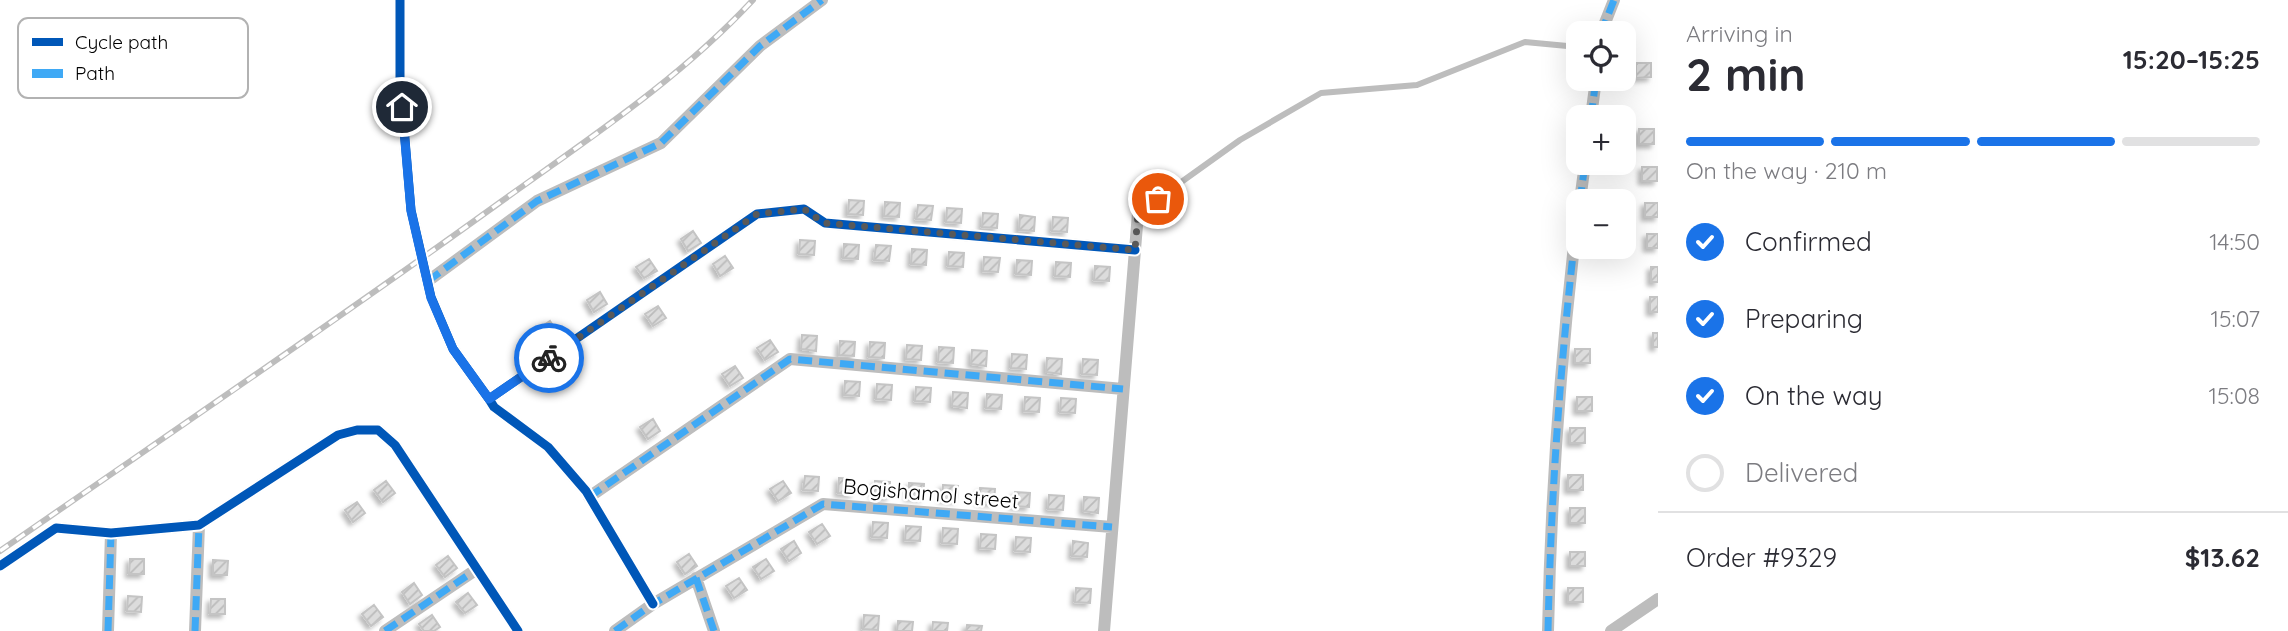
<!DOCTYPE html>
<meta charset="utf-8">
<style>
:root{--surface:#fff;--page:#f2f2f3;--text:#2b2b33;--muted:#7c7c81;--line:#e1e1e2;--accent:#1a73e8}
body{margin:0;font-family:Quicksand,sans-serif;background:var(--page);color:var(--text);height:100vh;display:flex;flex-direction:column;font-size:26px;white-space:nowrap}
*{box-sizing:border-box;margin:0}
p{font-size:23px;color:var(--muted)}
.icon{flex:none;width:38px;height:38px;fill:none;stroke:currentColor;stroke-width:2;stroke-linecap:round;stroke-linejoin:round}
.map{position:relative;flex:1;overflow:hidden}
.details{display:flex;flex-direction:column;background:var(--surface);width:630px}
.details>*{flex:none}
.fabs{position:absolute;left:1566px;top:21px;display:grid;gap:14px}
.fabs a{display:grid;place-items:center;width:70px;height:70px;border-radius:14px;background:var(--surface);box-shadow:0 7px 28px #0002;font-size:35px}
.pin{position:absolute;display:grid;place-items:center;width:60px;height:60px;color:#fff;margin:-30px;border:4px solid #fff;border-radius:50%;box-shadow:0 2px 7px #0007}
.courier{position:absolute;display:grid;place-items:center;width:70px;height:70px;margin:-35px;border:5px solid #1a73e8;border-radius:50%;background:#fff;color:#222;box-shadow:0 2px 9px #0007}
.overview em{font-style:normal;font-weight:700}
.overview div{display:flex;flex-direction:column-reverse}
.overview{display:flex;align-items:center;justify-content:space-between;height:119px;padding:0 28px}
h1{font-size:46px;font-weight:700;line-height:52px}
.bar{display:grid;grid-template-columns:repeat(4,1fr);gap:10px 7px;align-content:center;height:84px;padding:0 28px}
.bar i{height:9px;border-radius:5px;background:var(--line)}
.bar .on{background:var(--accent)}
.bar p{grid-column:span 4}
.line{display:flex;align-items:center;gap:18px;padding:0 28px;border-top:2px solid var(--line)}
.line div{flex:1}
ol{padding:0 28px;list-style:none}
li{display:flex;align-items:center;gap:21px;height:77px}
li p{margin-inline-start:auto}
li .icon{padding:7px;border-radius:50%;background:var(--accent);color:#fff;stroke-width:4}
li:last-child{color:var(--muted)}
li i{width:38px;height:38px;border:4px solid var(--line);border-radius:50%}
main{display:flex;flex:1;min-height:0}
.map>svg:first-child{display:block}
</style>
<main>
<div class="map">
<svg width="1658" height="631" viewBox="0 0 1658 631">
<defs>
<pattern id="building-hatch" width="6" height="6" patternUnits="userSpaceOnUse" patternTransform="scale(1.75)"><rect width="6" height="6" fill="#dcdcdc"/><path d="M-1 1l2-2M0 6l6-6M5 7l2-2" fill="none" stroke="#bbb"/></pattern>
<filter id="shadow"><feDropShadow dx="-3.5" dy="3.5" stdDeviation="2" flood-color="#0004"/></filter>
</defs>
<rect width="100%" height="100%" fill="#fff"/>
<path fill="url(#building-hatch)" stroke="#c4c4c4" stroke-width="2" filter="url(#shadow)" d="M1636 63H1651V77L1636 78Z
M1639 129H1654V144H1639Z
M1642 167H1657V181H1642Z
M849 200 864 201 863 215 848 214Z
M885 202 900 203 899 217 884 216Z
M1645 203H1658V217H1645Z
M918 205 933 206 931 220 916 219Z
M947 208 962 209 961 223 946 222Z
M983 213 998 214 997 228 982 227Z
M1020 215 1035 217 1034 231 1019 230Z
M1053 217 1068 218 1067 232 1052 231Z
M693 231 701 243 688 251 681 239Z
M1647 234H1658V248H1647Z
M800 240 815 241 814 255 799 254Z
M844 244 859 245 858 259 843 258Z
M876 245 891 246 889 261 874 260Z
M912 249 927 250 926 265 911 264Z
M949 252 964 253 963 267 948 266Z
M725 256 733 268 720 276 713 264Z
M984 257 1000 258 998 272 983 271Z
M649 259 657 271 644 278 636 267Z
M1017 260 1032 261 1031 275 1016 274Z
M1056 262 1071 263 1070 277 1055 276Z
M1095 266 1110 267 1109 281 1094 280Z
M1651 267H1658V282H1651Z
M600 292 607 304 594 312 587 300Z
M1650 297H1658V312H1650Z
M658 306 666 318 653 326 645 314Z
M550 321 558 333 545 341 538 329Z
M1653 333H1658V347H1653Z
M802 335 817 336 816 351 801 349Z
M770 340 778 352 765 360 757 348Z
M840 341 855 342 854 356 839 355Z
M870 342 885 343 884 358 869 357Z
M907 345 922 346 921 360 906 359Z
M939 347 954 348 953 363 938 362Z
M1575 349H1590V363H1575Z
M972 350 987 351 986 366 971 364Z
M1012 354 1027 355 1026 369 1011 368Z
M1047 358 1062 359 1061 374 1046 372Z
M1083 359 1098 360 1097 375 1082 374Z
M735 366 743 378 730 386 722 374Z
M845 381 860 382 859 396 844 395Z
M877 384 892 385 891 400 876 399Z
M916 387 931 388 930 402 915 401Z
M953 392 968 393 967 408 952 406Z
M987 394 1002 395 1001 409 986 408Z
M1025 397 1040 398 1039 412 1024 411Z
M1577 397H1592V411H1577Z
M1061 398 1076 399 1075 413 1060 412Z
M653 419 660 431 648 439 640 427Z
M1570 428H1585V443H1570Z
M1568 475H1583V490H1568Z
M805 476 819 477 818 491 803 490Z
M839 478 854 479 853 494 838 493Z
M386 481 395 493 383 502 374 490Z
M783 481 791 493 778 501 770 489Z
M875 481 890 482 889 497 874 496Z
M909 483 924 484 923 498 908 497Z
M943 485 958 486 957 500 942 499Z
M980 488 995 489 994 503 979 502Z
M1015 492 1030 493 1029 507 1013 506Z
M1049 495 1064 496 1063 510 1048 509Z
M1084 497 1099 498 1098 513 1083 511Z
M357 502 365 513 353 522 345 510Z
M1570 508H1585V523H1570Z
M873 522 888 523 887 538 872 537Z
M822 524 830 536 817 544 809 532Z
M906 526 921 527 920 541 905 540Z
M943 528 958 529 957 544 942 543Z
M981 534 996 535 995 549 980 548Z
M1016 537 1031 538 1030 552 1015 551Z
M794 541 801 553 789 561 781 549Z
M1073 541 1088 543 1087 557 1072 556Z
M1570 552H1585V566H1570Z
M689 554 697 566 685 574 677 562Z
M448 556 457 568 445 577 436 565Z
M130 559H144V574H129Z
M766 559 774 571 761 579 753 567Z
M213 560 228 561 227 575H213Z
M739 578 747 590 734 598 726 586Z
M414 583 422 595 410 604 402 592Z
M1076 588 1091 589 1090 603 1075 602Z
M1568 588H1583V602H1568Z
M468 593 477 605 465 613 456 602Z
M128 596 142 597 141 612 127 611Z
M211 599H225V614H210Z
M374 605 383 617 371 626 362 614Z
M432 615 440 627 434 631H424L419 624Z
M864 615 879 616 878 630 863 629Z
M898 621 913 622 912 631H897Z
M933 622 948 623 947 631H932Z
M967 625 982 626 981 631H966Z"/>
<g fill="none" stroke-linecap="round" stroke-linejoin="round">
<path stroke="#bdbdbd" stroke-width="6" d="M1138 213 1240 140 1321 93 1417 85 1525 42 1578 47"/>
<path stroke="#bdbdbd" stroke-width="12" d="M400 0V81L411 210 431 297 453 349 489 399 494 407 548 447 586 491 653 604
M1601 33 1614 0
M1591 117 1596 79
M1580 201 1585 163
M428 281 537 201 661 143 760 46 822 0
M489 399 757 214 804 209 825 223 1135 250
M589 497 790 359 1123 389
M0 566 56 528 111 533 199 525 338 435 357 430H378L395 445 518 631
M696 578 714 631
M108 631 111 533
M195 631 199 525
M385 631 477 569
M615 631 653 604 823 504 1112 527
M1104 631 1138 213
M1548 631C1551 491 1561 351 1578 212
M1611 631 1658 599"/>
<defs>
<path id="rail" d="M0 551C163 438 327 327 488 211 579 145 676 83 753 0"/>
</defs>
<use href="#rail" stroke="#bdbdbd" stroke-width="6"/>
<use href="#rail" stroke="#fff" stroke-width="3.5" stroke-dasharray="10" stroke-linecap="butt"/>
<path stroke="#3fa9f5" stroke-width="7" stroke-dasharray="14 7" stroke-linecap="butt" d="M1601 33 1614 0
M1591 117 1596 79
M1580 201 1585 163
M428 281 537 201 661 143 760 46 822 0
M589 497 790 359 1123 389
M696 578 714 631
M108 631 111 533
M195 631 199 525
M385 631 477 569
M615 631 653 604 823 504 1112 527
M1548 631C1551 491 1561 351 1578 212"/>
<defs>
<path id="cycleway" d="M400 0V81L411 210 431 297 453 349 489 399 494 407 548 447 586 491 653 604
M489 399 757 214 804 209 825 223 1135 250
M0 566 56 528 111 533 199 525 338 435 357 430H378L395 445 518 631"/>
</defs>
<use href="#cycleway" stroke="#fff" stroke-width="13"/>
<use href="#cycleway" stroke="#0057b8" stroke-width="9"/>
</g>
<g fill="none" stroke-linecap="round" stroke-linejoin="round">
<path stroke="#595959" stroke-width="7" stroke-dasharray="0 12.6" d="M549 358 757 214 804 209 824 223 1135 250 1138 213 1158 199"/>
<path stroke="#1a73e8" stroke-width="9" d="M402 107 411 211 431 298 453 349 489 399 549 358"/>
</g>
<g text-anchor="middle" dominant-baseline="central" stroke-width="5" stroke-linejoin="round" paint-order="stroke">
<g font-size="21" fill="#000" stroke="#fff">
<text transform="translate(931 493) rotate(5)">Bogishamol street</text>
</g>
</g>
<rect x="18" y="18" width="230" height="80" rx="10" fill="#fff" stroke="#b2b2b2" stroke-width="2"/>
<rect x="32" y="38" width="31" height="8" fill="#0057b8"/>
<rect x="32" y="69" width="31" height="9" fill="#3fa9f5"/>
<g font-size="19" fill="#000">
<text x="75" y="49">Cycle path</text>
<text x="75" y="80">Path</text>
</g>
</svg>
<div class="fabs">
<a><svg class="icon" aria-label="locate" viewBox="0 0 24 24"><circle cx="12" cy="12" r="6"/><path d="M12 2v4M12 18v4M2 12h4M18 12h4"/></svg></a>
<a>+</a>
<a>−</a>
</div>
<div class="pin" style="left:1158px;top:199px;background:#ea580c"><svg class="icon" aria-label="bag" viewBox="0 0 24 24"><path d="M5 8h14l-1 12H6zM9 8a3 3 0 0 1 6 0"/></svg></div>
<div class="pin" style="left:402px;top:107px;background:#1f2937"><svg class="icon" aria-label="home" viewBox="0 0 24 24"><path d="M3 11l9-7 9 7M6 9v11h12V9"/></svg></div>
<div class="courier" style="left:549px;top:358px"><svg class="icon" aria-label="bike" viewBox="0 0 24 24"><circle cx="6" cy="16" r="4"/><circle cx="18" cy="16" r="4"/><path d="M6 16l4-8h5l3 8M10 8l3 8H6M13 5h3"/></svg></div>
</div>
<section class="details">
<div class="overview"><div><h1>2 min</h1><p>Arriving in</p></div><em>15:20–15:25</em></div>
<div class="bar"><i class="on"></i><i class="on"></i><i class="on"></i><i></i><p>On the way · 210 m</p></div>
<ol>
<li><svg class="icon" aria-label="check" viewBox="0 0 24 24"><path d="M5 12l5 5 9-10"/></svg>Confirmed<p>14:50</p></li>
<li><svg class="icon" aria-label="check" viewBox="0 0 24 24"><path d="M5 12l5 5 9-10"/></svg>Preparing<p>15:07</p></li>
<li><svg class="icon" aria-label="check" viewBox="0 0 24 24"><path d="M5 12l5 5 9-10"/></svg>On the way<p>15:08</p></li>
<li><i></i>Delivered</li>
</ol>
<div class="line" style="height:91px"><div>Order #9329</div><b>$13.62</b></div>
</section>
</main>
